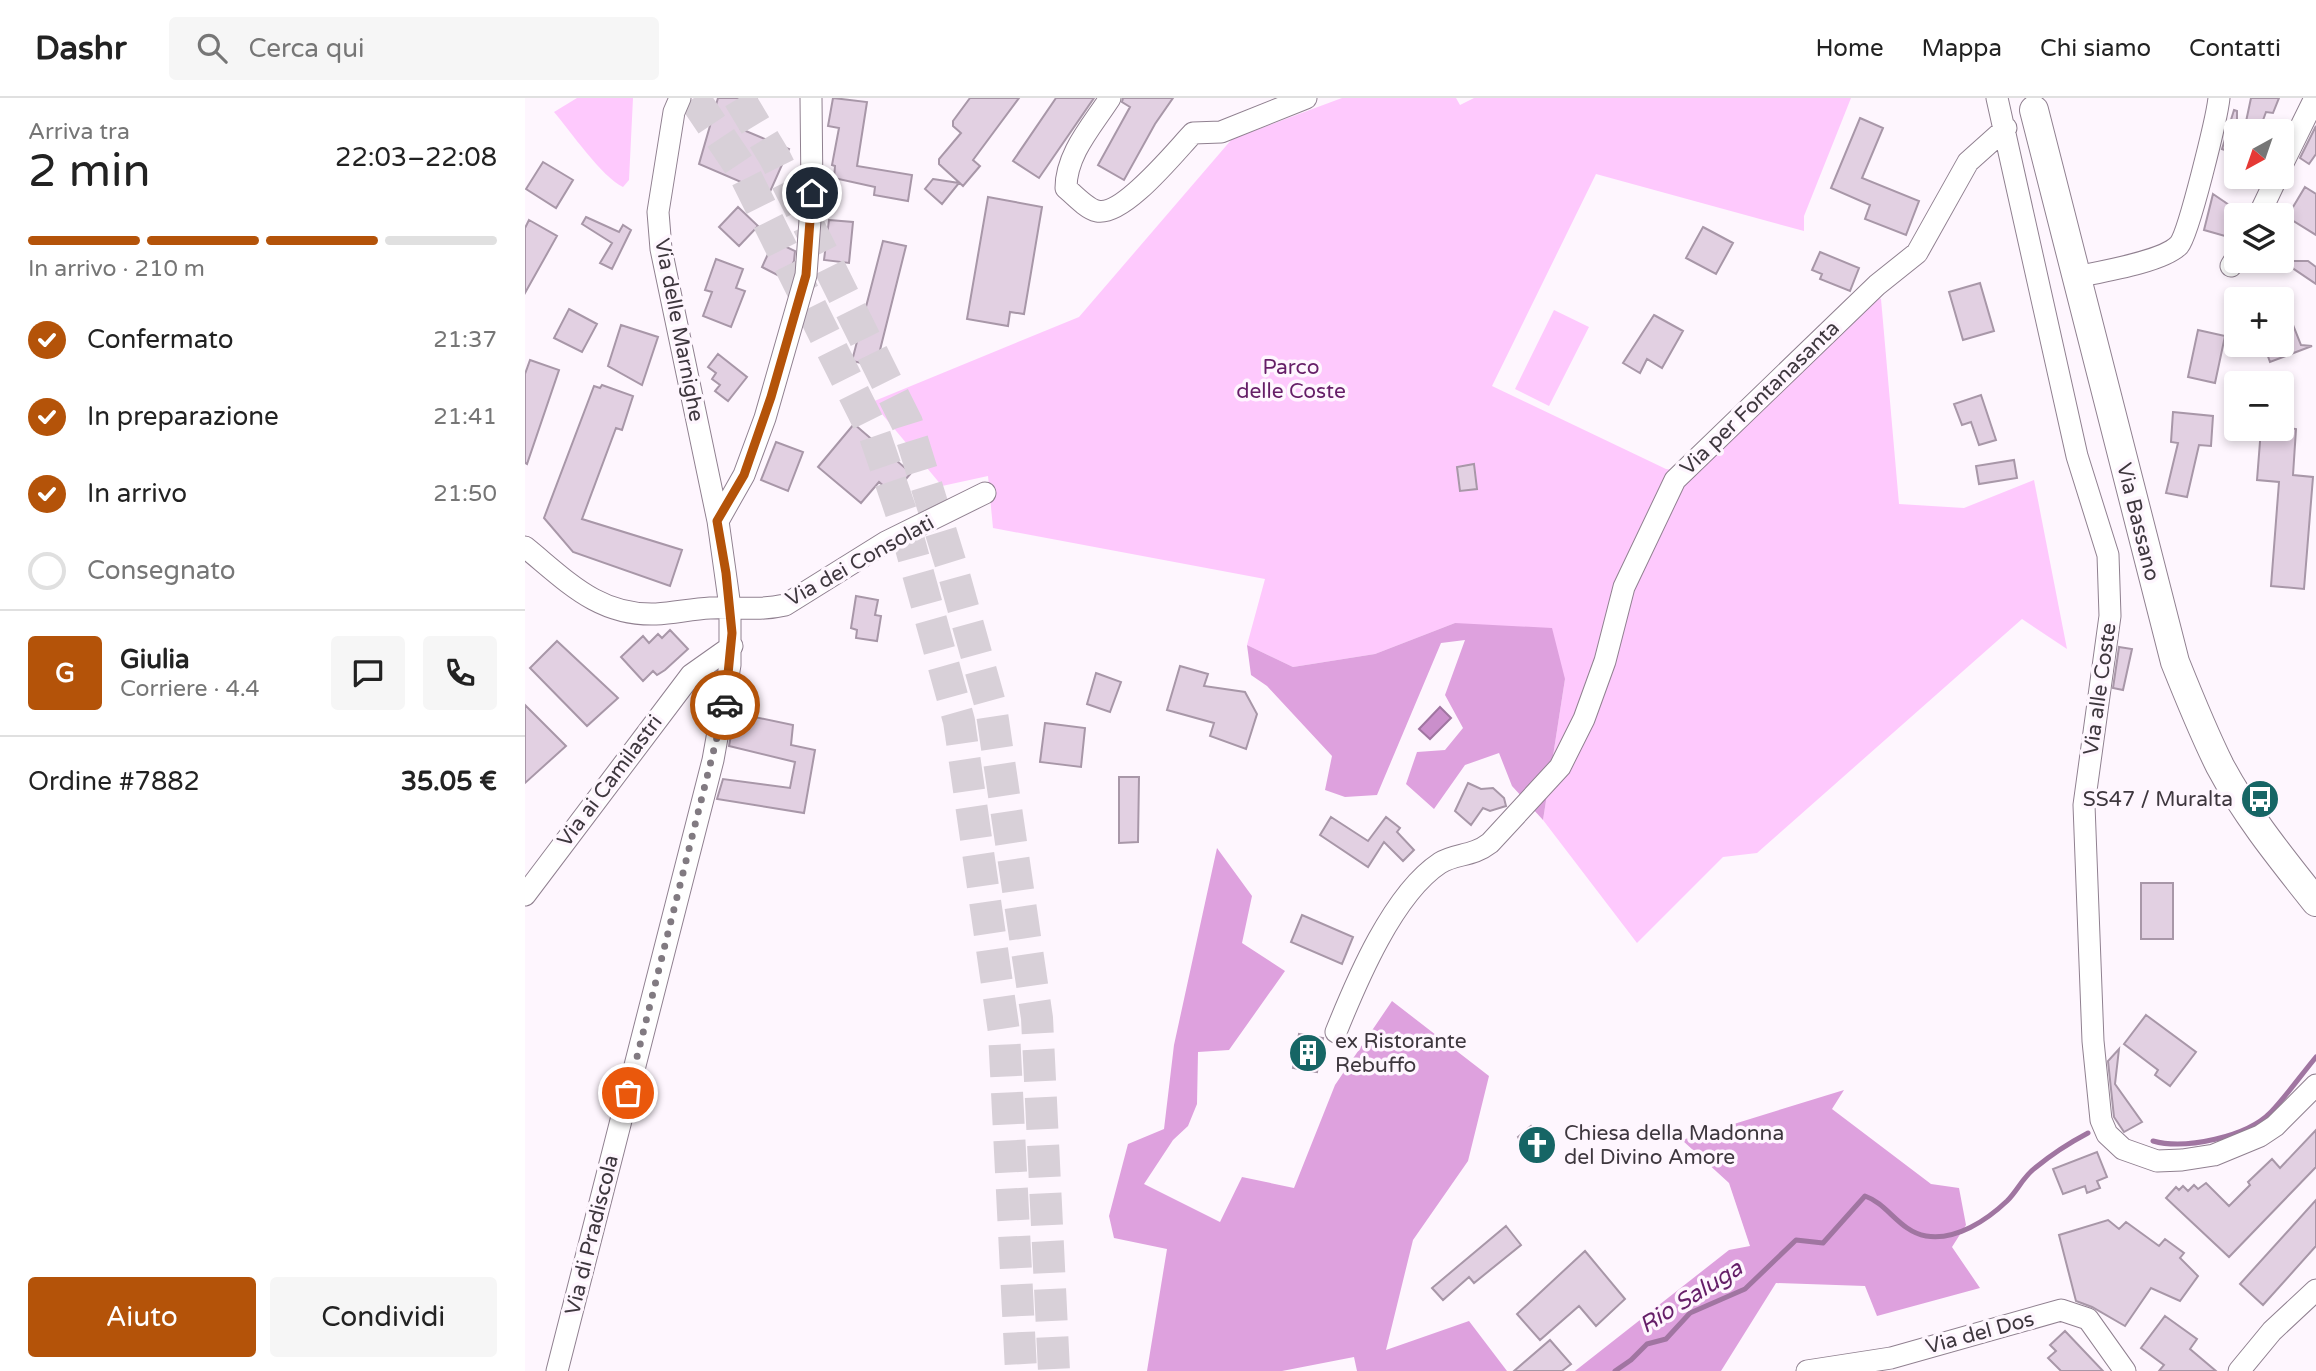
<!DOCTYPE html>
<html lang="it">
<meta charset="utf-8">
<style>
:root{--surface:#fff;--page:#f6f6f6;--text:#222;--muted:#767676;--line:#e0e0e0;--accent:#b45309}
body{margin:0;font-family:"Varela Round",sans-serif;background:var(--page);color:var(--text);height:100vh;display:flex;flex-direction:column;font-size:26px;white-space:nowrap}
*{box-sizing:border-box;margin:0}
p{font-size:23px;color:var(--muted)}
.icon{flex:none;width:38px;height:38px;fill:none;stroke:currentColor;stroke-width:2;stroke-linecap:round;stroke-linejoin:round}
.map{position:relative;flex:1;overflow:hidden}
.sheet{display:flex;flex-direction:column;background:var(--surface);width:525px}
.sheet>*{flex:none}
.needle{width:46px;rotate:220deg}
.fabs{position:absolute;left:1699px;top:21px;display:grid;gap:14px}
.fabs a{display:grid;place-items:center;width:70px;height:70px;border-radius:7px;background:var(--surface);box-shadow:0 4px 10px #0003;font-size:35px}
.pin{position:absolute;display:grid;place-items:center;width:60px;height:60px;color:#fff;margin:-30px;border:4px solid #fff;border-radius:50%;box-shadow:0 2px 7px #0007}
.courier{position:absolute;display:grid;place-items:center;width:70px;height:70px;margin:-35px;border:5px solid #b45309;border-radius:50%;background:#fff;color:#222;box-shadow:0 2px 9px #0007}
.headline em{font-style:normal;font-weight:600}
.headline div{display:flex;flex-direction:column-reverse}
.headline{display:flex;align-items:center;justify-content:space-between;height:119px;padding:0 28px}
h1{font-size:46px;font-weight:600;line-height:52px}
.bar{display:grid;grid-template-columns:repeat(4,1fr);gap:10px 7px;align-content:center;height:84px;padding:0 28px}
.bar i{height:9px;border-radius:5px;background:var(--line)}
.bar .on{background:var(--accent)}
.bar p{grid-column:span 4}
.line{display:flex;align-items:center;gap:18px;padding:0 28px;border-top:2px solid var(--line)}
.line div{flex:1}
.round{display:grid;place-items:center;flex:none;width:74px;height:74px;border-radius:7px;background:var(--page)}
ol{padding:0 28px;list-style:none}
li{display:flex;align-items:center;gap:21px;height:77px}
li p{margin-inline-start:auto}
li .icon{padding:7px;border-radius:50%;background:var(--accent);color:#fff;stroke-width:4}
li:last-child{color:var(--muted)}
li i{width:38px;height:38px;border:4px solid var(--line);border-radius:50%}
.primary-button{display:flex;gap:14px;margin-top:auto;padding:14px 28px}
.primary-button a{flex:1;height:80px;border-radius:7px;background:var(--accent);color:#fff;font-size:28px;font-weight:600;line-height:80px;text-align:center}
.primary-button a+a{background:var(--page);color:var(--text)}
header{display:flex;align-items:center;gap:42px;box-sizing:border-box;height:98px;padding:0 35px;background:var(--surface);border-bottom:2px solid var(--line)}
header strong{font-size:33px}
nav{display:flex;gap:38px;margin-inline-start:auto;font-size:24px}
.search{width:490px;height:63px;background:var(--page);display:flex;align-items:center;gap:18px;box-sizing:border-box;padding:0 24px;border-radius:7px;color:var(--muted);font-size:26px}
main{display:flex;flex:1;min-height:0}
.map>svg:first-child{display:block}
</style>
<header>
<strong>Dashr</strong>
<div class="search"><svg class="icon" aria-label="search" viewBox="0 0 24 24"><circle cx="10" cy="10" r="6"/><path d="M15 15l6 6"/></svg>Cerca qui</div>
<nav><a>Home</a><a>Mappa</a><a>Chi siamo</a><a>Contatti</a></nav>
</header>
<main>
<section class="sheet">
<div class="headline"><div><h1>2 min</h1><p>Arriva tra</p></div><em>22:03–22:08</em></div>
<div class="bar"><i class="on"></i><i class="on"></i><i class="on"></i><i></i><p>In arrivo · 210 m</p></div>
<ol>
<li><svg class="icon" aria-label="check" viewBox="0 0 24 24"><path d="M5 12l5 5 9-10"/></svg>Confermato<p>21:37</p></li>
<li><svg class="icon" aria-label="check" viewBox="0 0 24 24"><path d="M5 12l5 5 9-10"/></svg>In preparazione<p>21:41</p></li>
<li><svg class="icon" aria-label="check" viewBox="0 0 24 24"><path d="M5 12l5 5 9-10"/></svg>In arrivo<p>21:50</p></li>
<li><i></i>Consegnato</li>
</ol>
<div class="line" style="height:126px"><b class="round" style="background:var(--accent);color:#fff">G</b><div><b>Giulia</b><p>Corriere · 4.4</p></div><a class="round"><svg class="icon" aria-label="chat" viewBox="0 0 24 24"><path d="M4 5h16v11H9l-5 4z"/></svg></a><a class="round"><svg class="icon" aria-label="phone" viewBox="0 0 24 24"><path d="M5 4h4l2 5-3 2q2 4 5 5l2-3 5 2v4C11 20 4 13 5 4z"/></svg></a></div>
<div class="line" style="height:91px"><div>Ordine #7882</div><b>35.05 €</b></div>
<div class="primary-button"><a>Aiuto</a><a>Condividi</a></div>
</section>
<div class="map">
<svg width="1791" height="1273" viewBox="0 0 1791 1273">
<rect width="100%" height="100%" fill="#fef6fe"/>
<path fill="#fec9fd" d="M52 0H108L104 82 98 89C77 79 46 34 29 14Z
M817 0H931L935 7 949 0H1326L1279 118V133L1071 76 967 288 1141 371 1171 374 1348 196 1356 201 1374 406 1439 410 1509 382 1542 551 1497 521 1232 755 1198 759 1112 845 1018 722 1040 581 930 525 850 556 768 569 722 547 740 481 468 430 463 378 417 388 347 304 554 219 707 41Z
M1029 212 1064 229 1024 308 990 291Z"/>
<path fill="#dea1de" d="M930 525 1027 530 1040 581 1018 722 987 688 974 655 940 667 909 711 881 686 892 654 920 652 938 630 920 597 940 542 916 545 852 697 820 699 800 692 807 658 742 588 726 577 722 547 768 569 850 556Z
M692 750 727 798 717 845 760 873 704 952 673 954 672 1006 663 1028 648 1042 619 1086 695 1124 717 1079 769 1090 810 987 867 903 964 978 943 1063 888 1142 861 1252 944 1223 982 1273H832L829 1259 757 1273H622L642 1151 589 1140 584 1118 603 1046 639 1031 649 947Z
M1319 992 1307 1011 1406 1086 1434 1090 1441 1127 1427 1149 1455 1190 1352 1218 1340 1188 1251 1185 1196 1273H1050L1204 1152 1225 1148 1204 1085 1157 1042Z"/>
<path fill="#ca8fcb" stroke="#a075a1" stroke-width="2" d="M915 609 926 620 905 641 894 631Z"/>
<g fill="none" stroke-linecap="round" stroke-linejoin="round">
<path stroke="#a075a1" stroke-width="5" d="M1628 1043C1660 1052 1722 1039 1746 1014 1762 997 1776 977 1791 959
M1090 1273 1106 1262 1122 1246 1141 1241 1165 1215 1220 1191 1271 1142 1298 1145 1340 1098C1363 1106 1374 1133 1401 1138 1431 1143 1462 1122 1482 1103 1493 1092 1498 1079 1510 1070 1527 1056 1544 1045 1563 1035"/>
</g>
<path fill="#e2d0e2" stroke="#a897a8" stroke-width="2" d="M193 0H232L216 31 264 51 244 96 174 66Z
M308 0 342 4 332 68 387 77 383 103 349 97 350 89 309 80 310 68 307 67 314 30 303 28Z
M445 0H494L448 62 455 68 438 88 414 66V61L436 35 428 28V23Z
M531 0H569L514 80 488 63Z
M598 0H648L630 26 599 82 573 67 605 9 597 4Z
M1726 0H1754L1748 15 1741 14 1734 33H1719Z
M1709 12 1712 13V56L1697 51Z
M1335 20 1358 30 1337 80 1394 103 1381 137 1340 121 1345 107 1306 90Z
M1791 28V56L1784 66 1775 60Z
M18 64 48 82 31 110 1 91Z
M408 81 434 85 417 106 400 91Z
M1780 89 1791 96V137L1762 119Z
M1688 96 1707 109 1700 138 1679 132Z
M463 99 517 109 499 216 485 214 483 228 442 221Z
M213 109 233 128 214 148 194 129Z
M61 119 94 134 98 127 106 132 87 171 75 165 87 145 57 126Z
M4 122 32 138 0 195V130Z
M304 122 328 124 324 165 299 162Z
M1178 129 1208 145 1191 176 1161 160Z
M249 143 270 153 269 163 260 181 237 169Z
M358 143 381 148 351 268 327 263Z
M1295 154 1334 170 1325 193 1295 181 1297 176 1287 172Z
M191 161 218 171 211 190 220 193 206 229 178 218 187 194 180 192Z
M1757 163H1783L1791 169V186Z
M1455 185 1469 233 1438 242 1424 194Z
M1757 199 1776 247 1787 248 1745 264 1739 247H1757Z
M44 211 72 226 57 254 29 240Z
M1129 217 1158 233 1137 270 1122 261 1115 275 1098 265Z
M96 227 133 239 117 287 83 268Z
M1673 232 1700 238 1690 285 1663 279Z
M193 256 222 279 203 303 190 293 195 287 187 281 191 275 183 269Z
M5 262 34 272 2 366 0 365V276Z
M77 287 108 298 97 332 91 330 57 421 157 452 145 488 48 454 19 420 69 288 75 290Z
M1456 297 1471 342 1454 347 1446 324 1437 327 1429 306Z
M1648 314 1688 318 1686 348 1674 347 1662 399 1641 395 1653 345 1646 344Z
M329 326 386 375 368 396 354 384 336 405 293 369Z
M1757 329 1771 331 1768 377 1788 379 1779 491 1746 488 1754 384 1732 382 1736 331Z
M251 344 278 354 263 393 236 382Z
M1489 362 1492 380 1454 386 1451 368Z
M949 366 952 391 935 393 932 369Z
M331 498 353 502 350 517 356 518 352 543 331 540 332 532 326 530Z
M145 532 163 551 140 572 132 577 128 573 118 583 96 559 118 538 124 545 133 536 137 540Z
M32 543 93 600 62 628 5 570Z
M1594 549 1607 551 1598 592 1588 590Z
M655 568 683 576 679 588 720 594 732 616 721 651 685 638 689 625 642 612Z
M571 575 596 584 585 614 562 606Z
M0 607 41 648 0 685Z
M210 615 268 627 266 647 290 652 279 715 192 701 198 681 265 690 270 664 204 648Z
M520 625 560 630 556 669 515 664Z
M594 679H614L613 744 594 745Z
M943 685 956 691 968 690 979 700 981 708 965 713 958 710 946 727 930 713Z
M806 719 843 743 861 719 875 730 872 734 889 752 878 763 859 744 843 769 795 737Z
M1616 785H1648V841H1616Z
M777 817 828 839 817 866 766 844Z
M1621 917 1671 954 1645 988 1630 977 1633 972 1599 946Z
M774 936 798 940 792 974 768 970Z
M1594 951 1590 986 1617 1024 1599 1034 1589 1019 1583 963Z
M1006 1028 1013 1037 1023 1042 1027 1054 1014 1065 1003 1057 993 1039Z
M1791 1032V1069L1704 1159 1641 1100 1651 1089 1654 1092 1658 1088 1663 1093 1669 1087 1673 1091 1681 1085 1704 1108 1725 1087 1723 1084 1747 1061 1755 1070Z
M1572 1054 1582 1079 1572 1083 1575 1090 1562 1095 1560 1088 1538 1096 1528 1071Z
M1791 1102V1148L1738 1207 1715 1186Z
M1583 1122 1594 1131 1601 1124 1634 1148 1640 1141 1659 1155 1655 1160 1673 1178 1655 1203 1626 1190 1600 1228 1567 1209 1551 1203 1534 1137Z
M981 1128 996 1147 949 1185 944 1179 918 1202 907 1190Z
M1060 1153 1100 1201 1071 1228 1054 1208 1015 1242 992 1216Z
M1640 1218 1672 1241 1665 1251 1691 1273H1634L1639 1267 1616 1250Z
M1540 1233 1578 1273H1536L1523 1260 1531 1253 1525 1247Z
M1025 1242 1046 1266 1037 1273H989Z"/>
<g fill="none" stroke-linecap="round" stroke-linejoin="round">
<path stroke="#d8d0d8" stroke-width="32" stroke-dasharray="32 16" stroke-linecap="butt" d="M169 0 218 73 350 338 376 414 434 623 479 934 496 1273
M214 0 250 60 382 325 427 470 466 609 512 920 529 1273"/>
<defs>
<path id="minor" d="M585 0C567 28 541 56 541 90 549 97 562 111 572 113 598 119 650 54 668 35L696 34 781 0
M1472 0 1552 358 1583 457 1585 518 1559 707 1568 943 1576 1022 1582 1036 1598 1051 1632 1063 1657 1062 1689 1057 1735 1038 1750 1028 1791 987
M1757 67 1788 4
M1734 117 1752 79
M1706 168 1712 158
M1551 179C1574 174 1638 164 1654 147 1664 135 1692 19 1694 0
M193 423 219 377 240 320 281 177 287 95 286 0
M0 449C42 483 73 518 131 516 149 515 167 511 185 510 210 509 235 513 260 507L361 444 460 395
M0 797 166 577 207 548
M811 934C832 882 868 796 915 765 931 755 947 759 965 745L1035 669 1059 621 1080 563 1099 489 1150 382 1352 187 1392 155 1443 64 1481 30
M32 1273 188 662 205 567V509L193 423 136 151 133 114 149 14 155 0
M1282 1273 1366 1260 1536 1212 1563 1221 1600 1273
M1714 1273 1747 1233 1791 1192"/>
<path id="major" d="M1509 12 1650 564C1664 599 1678 634 1695 668 1721 717 1757 761 1791 804"/>
</defs>
<use href="#minor" stroke="#908090" stroke-width="23"/>
<use href="#major" stroke="#908090" stroke-width="30"/>
<use href="#minor" stroke="#fff" stroke-width="21"/>
<use href="#major" stroke="#fff" stroke-width="28"/>
</g>
<g fill="none" stroke-linecap="round" stroke-linejoin="round">
<path stroke="#817a81" stroke-width="7" stroke-dasharray="0 12.6" d="M103 995 200 607"/>
<path stroke="#b45309" stroke-width="9" d="M200 607 207 535 201 475 192 423 219 377 246 299 281 177 287 95"/>
</g>
<defs>
<symbol id="bus-disc" viewBox="-11 -11 22 22"><circle r="9.5" fill="#166565" stroke="#fef6fe"/><path d="M-5-6H5V4H4V6H2V4H-2V6H-4V4H-5ZM-3.5-4V0h7V-4ZM-3.5 1.2v1.5H-2V1.2ZM2 1.2v1.5H3.5V1.2Z" fill="#fff"/></symbol>
<symbol id="building-disc" viewBox="-11 -11 22 22"><circle r="9.5" fill="#166565" stroke="#fef6fe"/><path d="M-4-6H4V6H1V3H-1V6H-4ZM-2.5-4.3h1.7v1.8h-1.7ZM.8-4.3h1.7v1.8H.8ZM-2.5-1h1.7V.8h-1.7ZM.8-1h1.7V.8H.8Z" fill="#fff"/></symbol>
<symbol id="church-disc" viewBox="-11 -11 22 22"><circle r="9.5" fill="#166565" stroke="#fef6fe"/><path d="M-1.2-6h2.4v3.5h3.3v2.4h-3.3V6h-2.4V-.1h-3.3v-2.4h3.3Z" fill="#fff"/></symbol>
</defs>
<g fill-rule="evenodd">
<use href="#bus-disc" x="1713" y="679" width="44" height="44"/>
<use href="#building-disc" x="761" y="933" width="44" height="44"/>
<use href="#church-disc" x="990" y="1025" width="44" height="44"/>
</g>
<g text-anchor="middle" dominant-baseline="central" stroke-width="7" stroke-linejoin="round" paint-order="stroke">
<g font-size="21" fill="#3e373e" stroke="#fef6fe">
<text transform="translate(154 232) rotate(79)">Via delle Marnighe</text>
<text transform="translate(1235 300) rotate(-44)">Via per Fontanasanta</text>
<text transform="translate(1613 424) rotate(76)">Via Bassano</text>
<text transform="translate(335 463) rotate(-29)">Via dei Consolati</text>
<text transform="translate(1575 591) rotate(-82)">Via alle Coste</text>
<text transform="translate(85 683) rotate(-53)">Via ai Camilastri</text>
<text transform="translate(67 1137) rotate(-76)">Via di Pradiscola</text>
<text transform="translate(1455 1235) rotate(-15)">Via del Dos</text>
</g>
<g font-size="21" fill="#651e67" stroke="#fef6fe">
<text x="766" y="269">Parco<tspan x="766" dy="24">delle Coste</tspan></text>
</g>
<g font-size="21" fill="#3e373e" stroke="#fef6fe" text-anchor="start">
<text x="1708" y="701" text-anchor="end">SS47 / Muralta</text>
<text x="810" y="943">ex Ristorante<tspan x="810" dy="24">Rebuffo</tspan></text>
<text x="1039" y="1035">Chiesa della Madonna<tspan x="1039" dy="24">del Divino Amore</tspan></text>
</g>
<g font-size="23" font-style="italic" fill="#651e68" stroke="#fef6fe">
<text transform="translate(1166 1199) rotate(-32)">Rio Saluga</text>
</g>
</g>
</svg>
<div class="fabs">
<a><svg class="needle" viewBox="-14 -14 28 28"><path d="M0-13l5 13h-10z" fill="#e53935"/><path d="M0 13l5-13h-10z" fill="#767676"/></svg></a>
<a><svg class="icon" aria-label="layers" viewBox="0 0 24 24"><path d="M12 4l9 5-9 5-9-5zM3 14l9 5 9-5"/></svg></a>
<a>+</a>
<a>−</a>
</div>
<div class="pin" style="left:103px;top:995px;background:#ea580c"><svg class="icon" aria-label="bag" viewBox="0 0 24 24"><path d="M5 8h14l-1 12H6zM9 8a3 3 0 0 1 6 0"/></svg></div>
<div class="pin" style="left:287px;top:95px;background:#1f2937"><svg class="icon" aria-label="home" viewBox="0 0 24 24"><path d="M3 11l9-7 9 7M6 9v11h12V9"/></svg></div>
<div class="courier" style="left:200px;top:607px"><svg class="icon" aria-label="car" viewBox="0 0 24 24"><path d="M5 17H2v-5l4-1 3-4h7l3 4 3 1v5h-3M9 17h6M6 11h13"/><circle cx="7" cy="17" r="2"/><circle cx="17" cy="17" r="2"/></svg></div>
</div>
</main>
